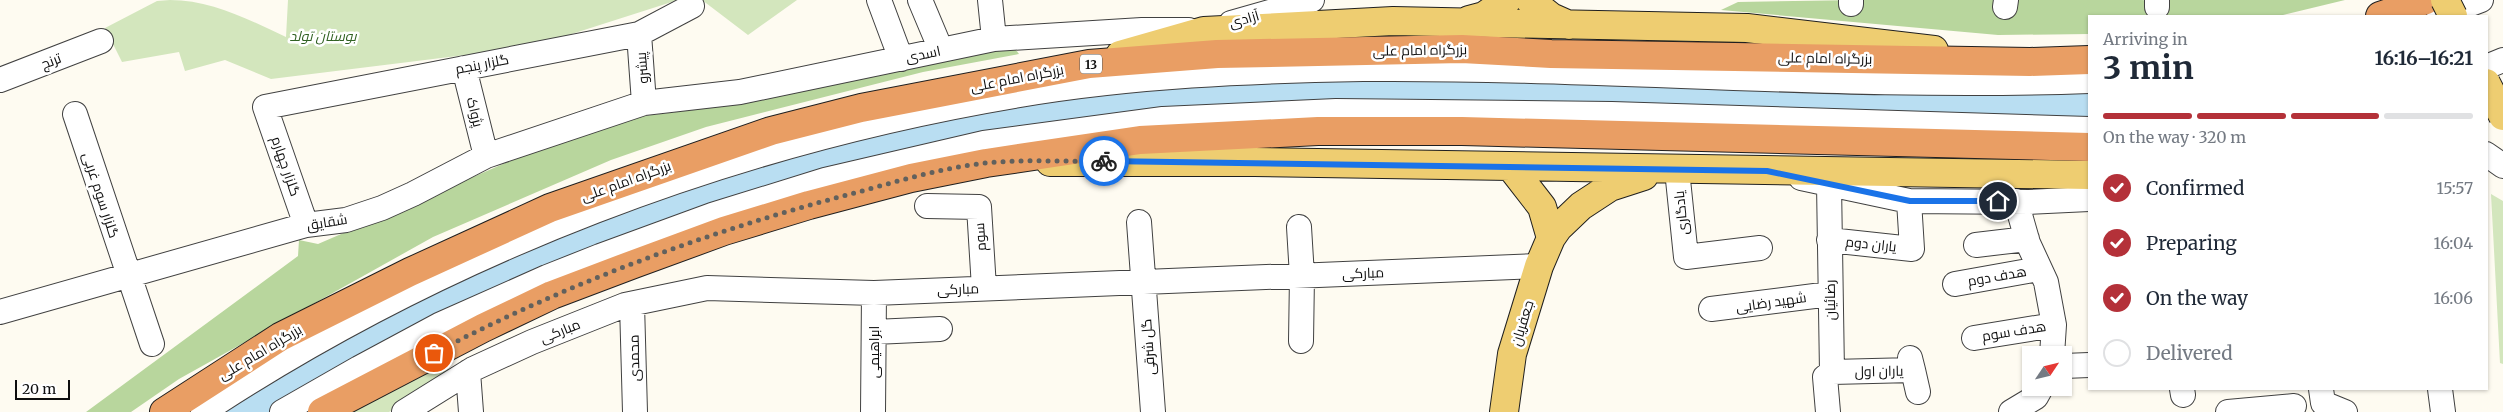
<!DOCTYPE html>
<meta charset="utf-8">
<style>
:root{--surface:#fff;--page:#f6f6f7;--text:#1f2937;--muted:#747a83;--line:#e0e1e3;--accent:#b43139}
body{margin:0;font-family:Merriweather,Cairo,serif;background:var(--page);color:var(--text);height:100vh;display:flex;flex-direction:column;font-size:19px;white-space:nowrap}
*{box-sizing:border-box;margin:0}
p{font-size:16px;color:var(--muted)}
.icon{flex:none;width:28px;height:28px;fill:none;stroke:currentColor;stroke-width:2;stroke-linecap:round;stroke-linejoin:round}
.map{position:relative;flex:1;overflow:hidden}
.drawer{position:absolute;left:2088px;top:15px;width:400px;height:375px;display:flex;flex-direction:column;background:var(--surface);border-radius:0px;box-shadow:0 1px 4px #0004}
.drawer>*{flex:none}
.needle{width:32px;rotate:55deg}
.tools{position:absolute;left:2022px;top:346px;display:grid;gap:10px}
.tools a{display:grid;place-items:center;width:50px;height:50px;border-radius:0px;background:var(--surface);box-shadow:0 1px 4px #0004;font-size:25px}
.scale{position:absolute;left:15px;bottom:12px;width:55px;box-sizing:border-box;padding-left:5px;border:2px solid #0e0e0e;border-top:0;font-size:14px;line-height:18px;white-space:nowrap;color:#0e0e0e;-webkit-text-stroke:4px #fff;paint-order:stroke}
.pin{position:absolute;display:grid;place-items:center;width:42px;height:42px;color:#fff;margin:-21px;border:2px solid #fff;border-radius:50%;box-shadow:0 1px 5px #0007}
.courier{position:absolute;display:grid;place-items:center;width:50px;height:50px;margin:-25px;border:4px solid #1a73e8;border-radius:50%;background:#fff;color:#222;box-shadow:0 1px 6px #0007}
.headline em{font-style:normal;font-weight:700}
.headline div{display:flex;flex-direction:column-reverse}
.headline{display:flex;align-items:center;justify-content:space-between;height:85px;padding:0 15px}
h1{font-size:32px;font-weight:700;line-height:38px}
.bar{display:grid;grid-template-columns:repeat(4,1fr);gap:8px 5px;align-content:center;height:60px;padding:0 15px}
.bar i{height:6px;border-radius:4px;background:var(--line)}
.bar .on{background:var(--accent)}
.bar p{grid-column:span 4}
ol{padding:0 15px;list-style:none}
li{display:flex;align-items:center;gap:15px;height:55px}
li p{margin-inline-start:auto}
li .icon{padding:5px;border-radius:50%;background:var(--accent);color:#fff;stroke-width:4}
li:last-child{color:var(--muted)}
li i{width:28px;height:28px;border:2px solid var(--line);border-radius:50%}
.map>svg:first-child{display:block}
</style>
<div class="map">
<svg width="2503" height="412" viewBox="0 0 2503 412">
<rect width="100%" height="100%" fill="#fefbf1"/>
<path fill="#d3e6bd" d="M170 0C211 0 250 20 286 37L288 0H678L531 47 271 79 225 60 185 71 179 52 122 62 105 28 157 1Z
M702 0H797L748 35Z
M2491 194 2503 201V364L2500 363Z
M443 359 451 374 389 412H344Z"/>
<path fill="#b8d69d" d="M1860 0H2142L2166 3V0H2345L2279 16H2089V34L1998 35 1721 10 1738 2Z
M1013 46 1019 54 923 72 706 127 611 160 433 237 179 379 131 412H86L298 256 299 240 318 244 524 155 644 116 692 110Z"/>
<g fill="none" stroke-linecap="round" stroke-linejoin="round">
<path stroke="#b9def2" stroke-width="34" d="M239 412C295 376 356 345 416 315 462 293 507 269 555 250 650 211 748 181 847 154 927 133 1008 113 1091 104 1225 90 1359 92 1494 94 1692 96 1890 103 2089 105"/>
<defs>
<path id="minor" d="M879 0 901 59
M920 0 941 50
M990 0 994 39
M1851 4V0
M2005 7 2006 0
M2157 7V0
M2439 16 2481 0
M1231 23 1312 0
M639 34 644 103
M2486 67 2503 60
M464 68 486 156
M0 80 101 41
M75 114 152 344
M2486 154 2503 166
M1677 170 1686 257 1760 248
M1801 178 1909 201 2029 202 2089 199
M2016 201 2028 243 2046 282 2054 325 2052 355
M927 206 979 207 984 288
M1139 222 1153 412
M306 225 265 107 639 34 692 6
M1299 227 1302 276 1301 341
M1829 240 1912 249 1909 201
M1976 245 2027 239
M1955 284 2039 269
M632 304 635 412
M1711 309 1830 294
M0 312 306 225 346 220 382 208 413 194 486 156 644 103 740 92 994 39 1142 30H1189
M874 332 940 329
M1974 338 2054 325
M2064 366 2089 365
M1913 370 1918 392
M468 372 471 412
M1832 372 1913 370 1910 358
M2182 389 2183 395
M2321 389 2323 403 2345 412
M2440 389 2443 412
M203 412C447 251 732 143 1020 95 1133 76 1249 71 1363 69 1605 67 1847 90 2089 81
M282 412 359 368 439 325 547 277 600 256 712 215 825 180 984 143 1163 119 1336 111 1612 114 2089 129
M404 412 473 369 532 342 625 305 707 288 874 293 1539 266
M873 412 874 293
M1828 412 1825 377 1832 372 1829 184
M2011 412 2036 397 2041 388
M2228 412 2294 406"/>
<path id="major" d="M1530 0 1551 17 1569 25
M1469 20 1484 16 1507 0
M1120 55 1204 31 1393 21 1747 28 1934 50
M1050 162H1254L2089 175
M1511 167 1542 207 1551 238
M1504 412 1512 354 1539 266 1551 238 1558 228 1581 206 1610 187 1644 176"/>
<path id="highway" d="M2380 16 2426 0
M164 412 280 337 410 272 550 208 771 131 861 108 1089 64 1217 54 1462 49 1551 54 2030 62 2089 60
M322 412 483 328 552 295 634 264 724 231 809 205 911 178 986 163 1140 140 1318 131H1462L2089 147"/>
</defs>
<use href="#minor" stroke="#414141" stroke-width="26"/>
<use href="#major" stroke="#1f1f1f" stroke-width="30"/>
<use href="#highway" stroke="#1f1f1f" stroke-width="30"/>
<use href="#minor" stroke="#fff" stroke-width="24"/>
<use href="#major" stroke="#eecd71" stroke-width="28"/>
<use href="#highway" stroke="#e99e64" stroke-width="28"/>
<defs>
<path id="major-bridge" d="M2445 0 2453 16
M2486 83 2503 116"/>
</defs>
<use href="#major-bridge" stroke="#1f1f1f" stroke-width="30" stroke-linecap="butt"/>
<use href="#major-bridge" stroke="#eecd71" stroke-width="28"/>
</g>
<g fill="none" stroke-linecap="round" stroke-linejoin="round">
<path stroke="#62615d" stroke-width="5" stroke-dasharray="0 9" d="M434 353C566 284 703 233 847 195 892 183 940 168 986 163 1025 159 1065 162 1104 161"/>
<path stroke="#1a73e8" stroke-width="6" d="M1104 161 1767 171 1910 201H1998"/>
</g>
<g text-anchor="middle" dominant-baseline="central" stroke-width="5" stroke-linejoin="round" paint-order="stroke">
<rect fill="#fff" stroke="#565656" stroke-width="1" x="1080" y="54.5" width="22" height="19" rx="4"/>
<g font-size="12" font-weight="bold" fill="#0e0e0e">
<text x="1091" y="64">13</text>
</g>
<g font-size="14" fill="#0e0e0e" stroke="#fff">
<text transform="translate(1244 19) rotate(-16)">آزادی</text>
<text transform="translate(1420 50) rotate(-1)">بزرگراه امام علی</text>
<text transform="translate(923 54) rotate(-12)">اسدی</text>
<text transform="translate(1825 58) rotate(1)">بزرگراه امام علی</text>
<text transform="translate(51 61) rotate(-21)">ترنج</text>
<text transform="translate(482 64) rotate(-11)">گلزار پنجم</text>
<text transform="translate(642 68) rotate(-95)">پیشرو</text>
<text transform="translate(1017 78) rotate(-11)">بزرگراه امام علی</text>
<text transform="translate(475 112) rotate(76)">پژواک</text>
<text transform="translate(286 166) rotate(71)">گلزار چهارم</text>
<text transform="translate(626 181) rotate(-20)">بزرگراه امام علی</text>
<text transform="translate(101 195) rotate(72)">گلزار سوم غربی</text>
<text transform="translate(1681 213) rotate(-96)">یادگاری</text>
<text transform="translate(327 222) rotate(-9)">شقایق</text>
<text transform="translate(980 237) rotate(-94)">سوم</text>
<text transform="translate(1871 244) rotate(6)">یاران دوم</text>
<text transform="translate(1363 273) rotate(-2)">مبارکی</text>
<text transform="translate(1997 276) rotate(-10)">هدف دوم</text>
<text transform="translate(958 289) rotate(-2)">مبارکی</text>
<text transform="translate(1830 300) rotate(-91)">رضائیان</text>
<text transform="translate(1771 302) rotate(-8)">شهید رضایی</text>
<text transform="translate(1522 323) rotate(-73)">جعفریان</text>
<text transform="translate(560 331) rotate(-22)">مبارکی</text>
<text transform="translate(2014 331) rotate(-9)">هدف سوم</text>
<text transform="translate(1148 347) rotate(-94)">گل شرقی</text>
<text transform="translate(260 352) rotate(-31)">بزرگراه امام علی</text>
<text transform="translate(874 352) rotate(-90)">ابراهیمی</text>
<text transform="translate(634 358) rotate(-91)">محمدی</text>
<text transform="translate(1879 371) rotate(-1)">یاران اول</text>
</g>
<g font-size="14" font-style="italic" fill="#316223" stroke="#fff">
<text x="323" y="36">بوستان تولد</text>
</g>
</g>
</svg>
<div class="tools">
<a><svg class="needle" viewBox="-14 -14 28 28"><path d="M0-13l5 13h-10z" fill="#e53935"/><path d="M0 13l5-13h-10z" fill="#747a83"/></svg></a>
</div>
<div class="scale">20 m</div>
<div class="pin" style="left:434px;top:353px;background:#ea580c"><svg class="icon" aria-label="bag" viewBox="0 0 24 24"><path d="M5 8h14l-1 12H6zM9 8a3 3 0 0 1 6 0"/></svg></div>
<div class="pin" style="left:1998px;top:201px;background:#1f2937"><svg class="icon" aria-label="home" viewBox="0 0 24 24"><path d="M3 11l9-7 9 7M6 9v11h12V9"/></svg></div>
<div class="courier" style="left:1104px;top:161px"><svg class="icon" aria-label="bike" viewBox="0 0 24 24"><circle cx="6" cy="16" r="4"/><circle cx="18" cy="16" r="4"/><path d="M6 16l4-8h5l3 8M10 8l3 8H6M13 5h3"/></svg></div>
<section class="drawer">
<div class="headline"><div><h1>3 min</h1><p>Arriving in</p></div><em>16:16–16:21</em></div>
<div class="bar"><i class="on"></i><i class="on"></i><i class="on"></i><i></i><p>On the way · 320 m</p></div>
<ol>
<li><svg class="icon" aria-label="check" viewBox="0 0 24 24"><path d="M5 12l5 5 9-10"/></svg>Confirmed<p>15:57</p></li>
<li><svg class="icon" aria-label="check" viewBox="0 0 24 24"><path d="M5 12l5 5 9-10"/></svg>Preparing<p>16:04</p></li>
<li><svg class="icon" aria-label="check" viewBox="0 0 24 24"><path d="M5 12l5 5 9-10"/></svg>On the way<p>16:06</p></li>
<li><i></i>Delivered</li>
</ol>
</section>
</div>
